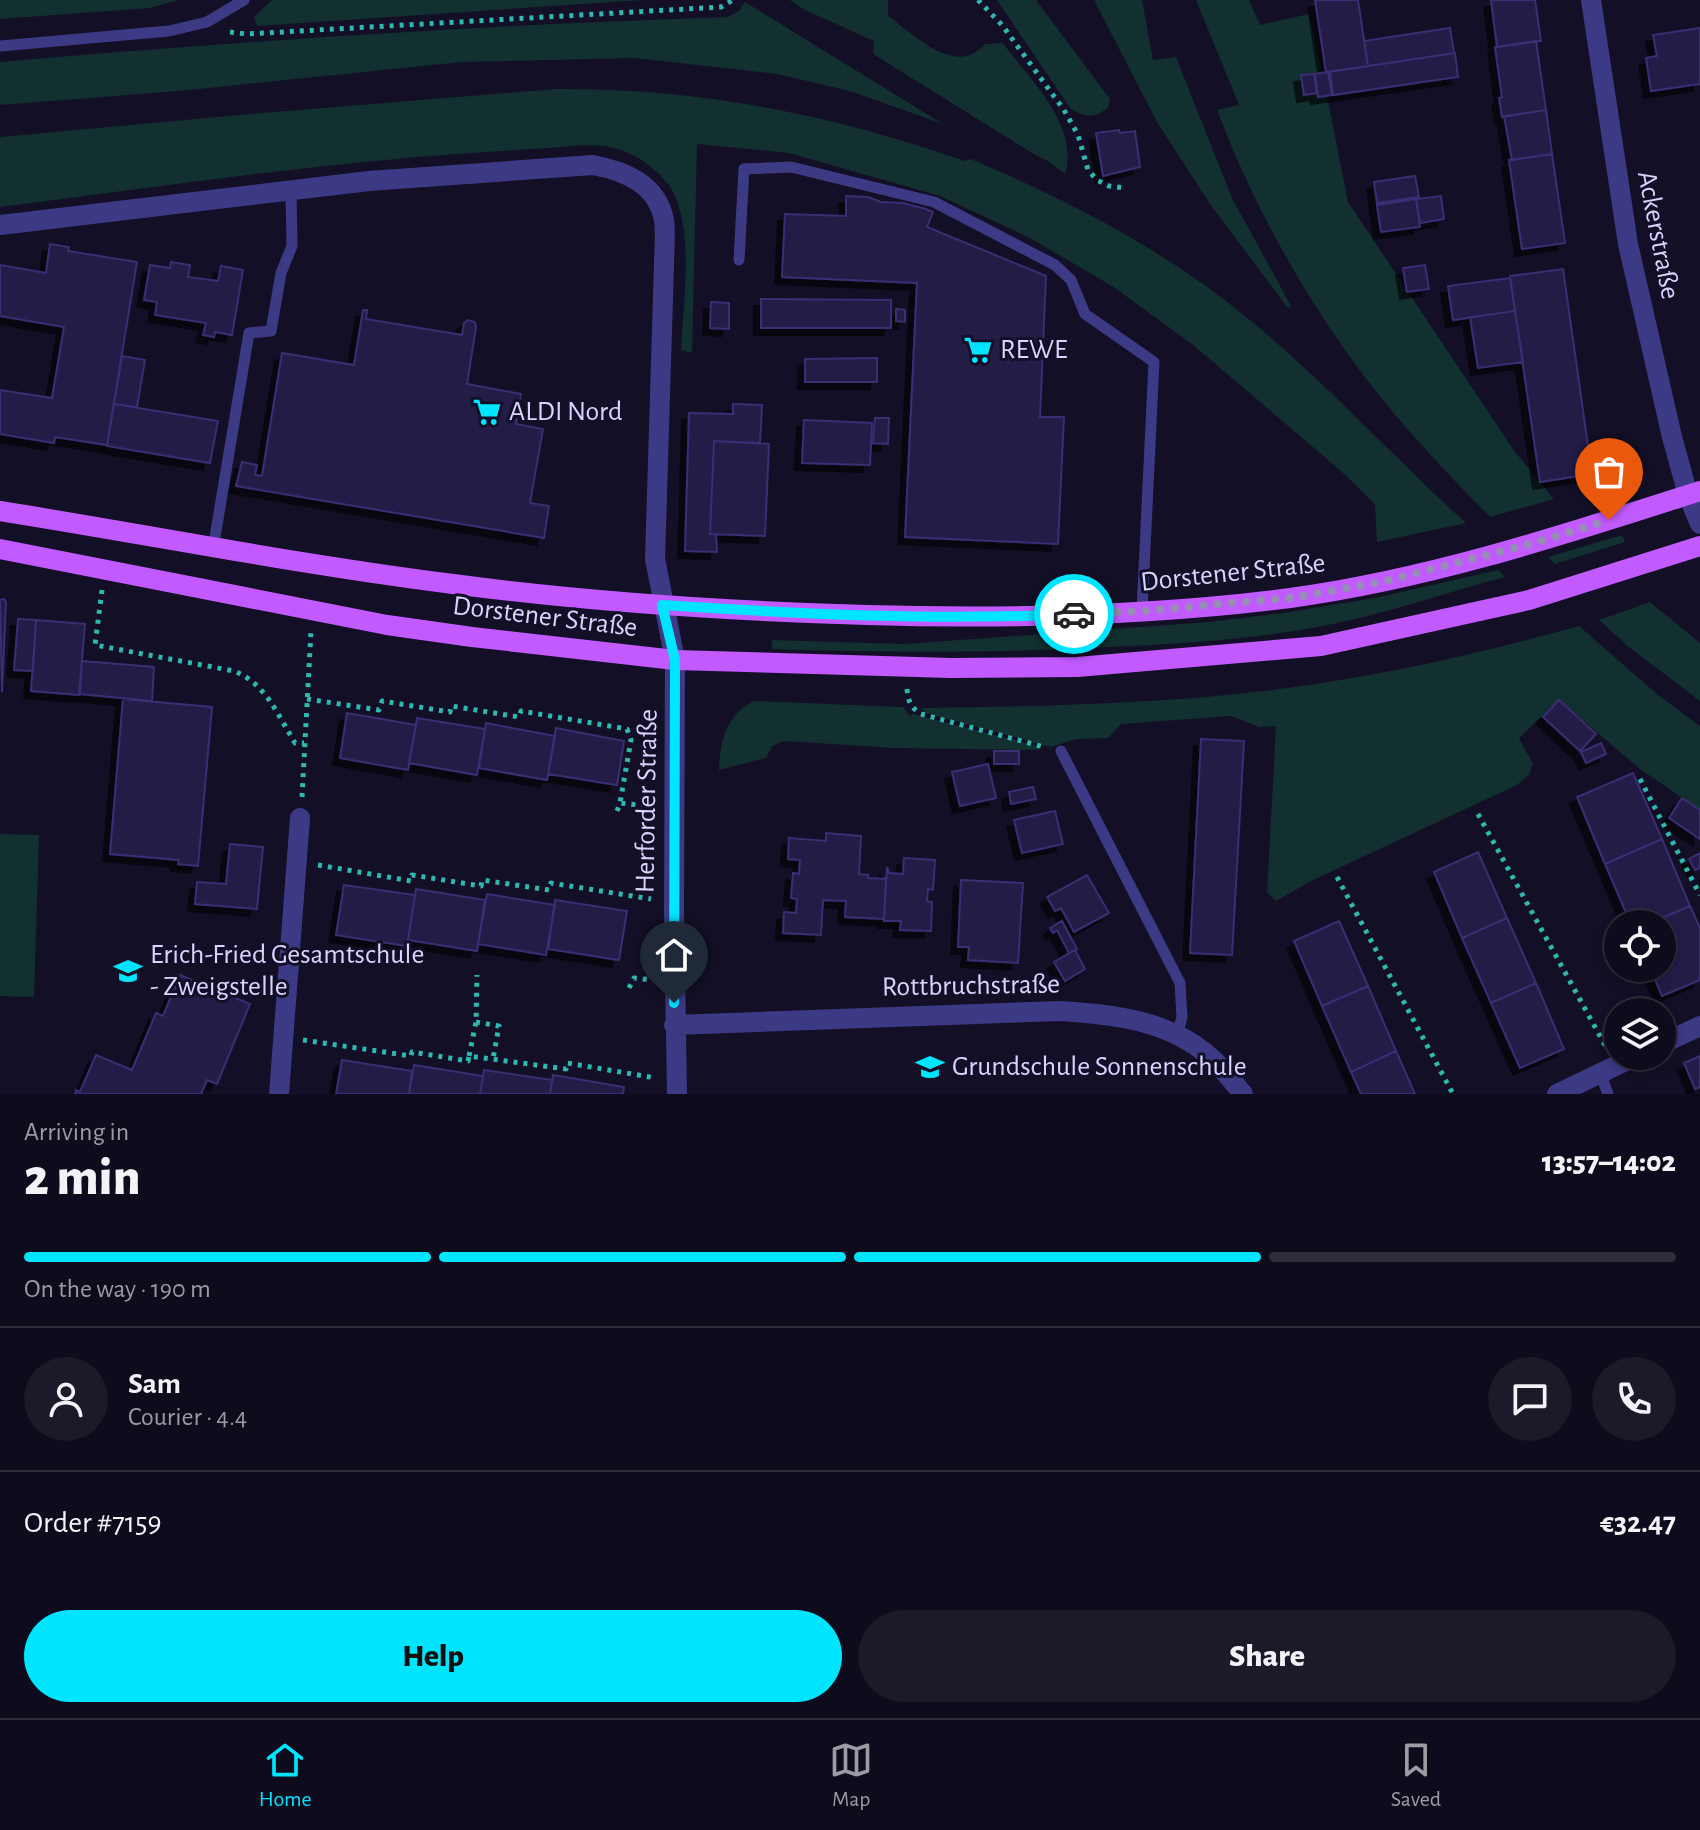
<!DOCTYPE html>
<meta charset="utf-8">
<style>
:root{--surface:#0e0b1c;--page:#1c1929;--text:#f1f3f6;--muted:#9b9ba3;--line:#2e2b3b;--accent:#00e5ff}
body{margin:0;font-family:"Alegreya Sans",sans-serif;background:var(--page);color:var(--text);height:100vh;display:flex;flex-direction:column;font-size:30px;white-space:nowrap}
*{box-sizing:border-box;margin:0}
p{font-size:26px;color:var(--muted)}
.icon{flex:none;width:44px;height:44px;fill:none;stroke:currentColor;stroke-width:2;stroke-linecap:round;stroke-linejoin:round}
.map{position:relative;height:1094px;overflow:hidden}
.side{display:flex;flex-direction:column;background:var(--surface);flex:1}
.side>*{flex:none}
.controls{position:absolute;left:1604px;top:910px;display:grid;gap:16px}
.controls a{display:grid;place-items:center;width:72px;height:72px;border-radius:50%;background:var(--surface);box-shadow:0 4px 12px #0003,0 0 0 2px var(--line);font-size:40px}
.pin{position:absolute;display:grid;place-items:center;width:68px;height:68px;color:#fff;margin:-82px -34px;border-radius:50% 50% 50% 0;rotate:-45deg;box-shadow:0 0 8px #0007}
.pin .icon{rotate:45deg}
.courier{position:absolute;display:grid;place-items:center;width:80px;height:80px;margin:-40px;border:6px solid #00e5ff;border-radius:50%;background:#fff;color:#222;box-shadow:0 2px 10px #0007}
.head em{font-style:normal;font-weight:800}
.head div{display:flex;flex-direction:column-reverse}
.head{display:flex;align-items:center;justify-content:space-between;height:136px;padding:0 24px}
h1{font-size:52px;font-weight:800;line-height:60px}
.bar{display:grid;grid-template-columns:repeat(4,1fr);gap:12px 8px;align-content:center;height:96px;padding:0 24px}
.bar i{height:10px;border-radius:6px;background:var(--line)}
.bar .on{background:var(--accent)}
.bar p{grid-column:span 4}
.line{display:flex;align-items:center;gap:20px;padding:0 24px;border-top:2px solid var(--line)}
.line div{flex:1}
.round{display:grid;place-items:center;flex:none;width:84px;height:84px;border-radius:42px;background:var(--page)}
.cta{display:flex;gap:16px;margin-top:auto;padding:16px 24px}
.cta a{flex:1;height:92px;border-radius:48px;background:var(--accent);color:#111;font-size:32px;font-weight:800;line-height:92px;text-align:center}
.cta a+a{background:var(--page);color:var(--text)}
.tabs{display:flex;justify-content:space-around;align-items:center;height:112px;border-top:2px solid var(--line);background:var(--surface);font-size:22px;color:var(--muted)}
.tabs a{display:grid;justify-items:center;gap:4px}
.tabs .on{color:var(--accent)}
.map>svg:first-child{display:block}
</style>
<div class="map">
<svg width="1700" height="1094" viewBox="0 0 1700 1094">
<defs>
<filter id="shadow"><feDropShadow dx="-7" dy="7" stdDeviation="0" flood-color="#0009"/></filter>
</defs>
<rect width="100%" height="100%" fill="#130f26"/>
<path fill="#12302f" d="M0 0H178L150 8 0 19Z
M272 0H642L257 26 254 17Z
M790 0H888V16C915 35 956 78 985 44L1003 43C1029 79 1080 126 1065 174L1048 161 1037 156 873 54 874 41 805 10Z
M997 0H1036L1110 99 1108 108C1094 118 1084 118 1070 108Z
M1094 0H1142L1153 60 1176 57 1232 198 1291 306 1288 308 1210 204 1157 122Z
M1196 0H1249L1260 25 1309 14 1322 73 1301 76 1304 94 1318 93 1319 97 1327 96 1348 202 1515 452 1554 499 1490 517C1446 472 1402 426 1364 376 1304 296 1253 205 1217 110L1239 105Z
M745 2 943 124 850 91 777 74 634 58 462 62 179 91 0 105V62C242 41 484 25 727 17L739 11Z
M556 89C700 88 829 114 965 161L971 159C1068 200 1163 249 1245 316 1323 379 1391 455 1466 523L1377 542 1375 504 1341 471 1192 344 1112 286 1028 237 940 196 789 153 697 144 692 353 681 350C683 305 696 221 668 184 652 164 628 148 602 146 584 144 565 147 547 148 517 150 487 152 457 154 304 165 152 188 0 207V137L261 113Z
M1622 535 1625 542 1555 564 1548 557Z
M1498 570 1505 577C1441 594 1377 617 1312 628 1246 640 1178 644 1112 647 999 653 886 653 772 649V640L904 644 1208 622 1283 613 1375 598Z
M1650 602 1700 643V701L1630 648 1599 620Z
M1579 626 1658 695 1700 726V810L1640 769 1559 700 1519 738 1533 764 1529 775 1517 785 1311 881 1276 901 1267 892 1276 726 1259 727 1231 716 1121 724 1108 738 1076 739 1051 747 925 713 922 708C1043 706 1166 704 1287 688 1386 675 1483 653 1579 626Z
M754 701 903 707 910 716 913 714 1037 746 1040 750 894 748 784 741 772 746 766 758 719 770C720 741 726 715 754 701Z
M0 834 39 835 34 997 0 996Z"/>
<path fill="#241b47" stroke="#3b2d73" stroke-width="2" filter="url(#shadow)" d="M1315 0H1358L1368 66 1326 72Z
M1491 0H1535L1541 41 1497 47Z
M1450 28 1454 53 1368 66 1364 41Z
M1700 28V84L1651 91 1646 58 1657 56 1653 35Z
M1536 41 1546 110 1502 117 1499 98 1502 97 1495 47Z
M1455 53 1458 77 1333 95 1330 72Z
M1328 72 1332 95 1318 97 1315 74Z
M1314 74 1317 93 1304 95 1301 75Z
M1546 110 1552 154 1512 160 1504 116Z
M1119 130 1120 133 1135 131 1140 167 1103 176 1096 133Z
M1552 154 1565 243 1522 249 1509 160Z
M1415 176 1419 197 1377 203 1374 182Z
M846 196 868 197 881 202 903 203 926 209 933 212 927 227 1046 276 1040 417H1064L1058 544 905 537 917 283 782 277 785 214 846 216Z
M1441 196 1444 219 1420 223 1416 199Z
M1416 199 1420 227 1381 232 1377 205Z
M50 244 69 247 68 251 137 262 107 445 55 437 54 443 0 434V390L52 398 64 327 0 316V265L46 273Z
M171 262 190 265 188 277 218 281 221 266 243 270 232 335 215 332 214 337 203 335 206 323 155 315 157 302 144 300 150 265 170 268Z
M1425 265 1429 289 1407 292 1403 268Z
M1563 269 1592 474 1540 482 1510 276Z
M1510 278 1515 311 1453 320 1448 286Z
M761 299 891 300V328H761Z
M711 302 729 303V329L710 328Z
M896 309 905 310V322L896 321Z
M363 310H367L366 319 462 335 464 323 468 320 475 322 476 327 467 384 521 394 516 424 543 429 530 503 549 506 544 538 236 486 242 462 257 465 255 475 262 476 282 353 354 365Z
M1515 311 1523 362 1478 368 1470 317Z
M122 356 145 360 137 407 114 404Z
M877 358V382H805V359Z
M114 404 218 421 210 463 107 446Z
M733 404 762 405 760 443 714 441 710 534 716 535 717 552 685 551 689 413 733 414Z
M875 418H889L888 444 873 443Z
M804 420 872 423 870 465 802 463Z
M714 441 769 444 765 536 710 534Z
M4 599 6 602 2 692 0 600Z
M18 619 36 620 33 671 14 670Z
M36 620 85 624 79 695 31 691Z
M82 661 154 667 152 701 80 694Z
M123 699 212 707 198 866 178 864 179 860 110 854Z
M1559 700 1596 734 1580 751 1543 717Z
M347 713 416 725 408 770 340 758Z
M417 718 485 729 477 775 409 763Z
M486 723 555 736 547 780 479 768Z
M556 728 624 741 617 785 548 774Z
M1201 739 1244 741 1232 955 1190 953Z
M1601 743 1606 754 1586 763 1581 752Z
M994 751H1019V764H994Z
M988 764 996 798 960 806 952 772Z
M1633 773 1662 839 1605 864 1577 797Z
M1033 787 1036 799 1011 804 1009 792Z
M1682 798 1700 810V839L1669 818Z
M1055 811 1063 844 1022 853 1014 820Z
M826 833 861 836 859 874 868 875V878L884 879 886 877 884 919 845 917 846 901 823 900 821 935 783 933 784 912 796 913 797 899 791 898 793 873 799 874 800 860 788 859 789 838 826 841Z
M1662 839 1690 906 1648 924H1631L1605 864Z
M230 844 263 847 257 909 195 904 197 882 226 884Z
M1478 852 1507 918 1462 938 1434 872Z
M1700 853V868L1695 870 1689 859Z
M904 858 935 860 933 890 928 889 927 901 932 902 931 931 900 930 901 921H884L887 867 889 873 903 874Z
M1087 875 1109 913 1074 932 1061 908 1055 911 1047 897Z
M961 880 1023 883 1018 963 968 960 969 947H958Z
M344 885 415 895 407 946 336 935Z
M416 889 485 900 477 951 408 940Z
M487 894 555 905 546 955 478 944Z
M555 900 627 911 619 960 548 949Z
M1690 906 1700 928V980L1662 996 1650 968H1662V924H1648Z
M1507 918 1536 983 1491 1003 1462 938Z
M1062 921 1077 949 1069 953 1057 930 1053 933 1050 928Z
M1339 921 1368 986 1322 1006 1294 941Z
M1075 950 1085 969 1065 981 1054 962Z
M180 975 250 1004 217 1084 207 1080 201 1094H75L76 1090 80 1092 96 1055 132 1070 156 1013 163 1016Z
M1536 983 1564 1049 1520 1068 1491 1003Z
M1368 986 1396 1051 1351 1072 1322 1006Z
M1396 1051 1415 1094H1361L1351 1072Z
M1700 1056V1087L1695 1089 1684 1063Z
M342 1060 412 1071 409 1094H336Z
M414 1065 483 1076 480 1094H409Z
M484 1070 552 1080 550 1094H480Z
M553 1075 624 1087 623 1094H550Z"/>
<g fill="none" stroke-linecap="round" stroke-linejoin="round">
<path stroke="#2fb8b0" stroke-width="5" stroke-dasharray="4 6" stroke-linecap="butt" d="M978 0 1002 25 1064 110 1078 135 1088 170 1097 180 1109 186 1126 188
M230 32 247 34 721 7 733 0
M102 590 95 645 234 671C265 683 278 715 295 743H304
M907 689C908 701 911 708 921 714L1044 747
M307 699 379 710 382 701 450 712 451 706 519 717 521 711 627 729 631 740 620 803
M1640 779 1700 895
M302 797 311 631
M617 811 620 803 654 807
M1478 814 1606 1047
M318 865 411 881 412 875 481 886 482 880 549 890 551 883 651 899
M1337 877 1453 1094
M629 988 634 978 653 980
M476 1022 499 1026 493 1059
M303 1040 411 1056 412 1052 468 1061 469 1056 566 1069 567 1063 656 1078
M469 1056 476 1022 477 975"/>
<path stroke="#3d3a85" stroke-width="11" d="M0 46 169 31 207 22 244 0
M739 260 744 169 791 167 934 202 1055 265 1071 280 1085 314 1154 362 1142 611
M213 549 249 333 271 331 281 273 292 246 291 191
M1061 751 1180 983 1182 1017 1177 1035
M1600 1073 1608 1094"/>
<path stroke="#3d3a85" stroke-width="20" d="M1591 0 1628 244 1672 437 1688 495 1700 524
M0 225 369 181 593 165C625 171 657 184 664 220 666 234 664 251 664 265L655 559 675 660 674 912 677 1094
M674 1025 1059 1011C1112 1014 1169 1020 1210 1057 1222 1067 1233 1082 1243 1094
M1662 1044 1700 1026
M279 1094 300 818
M1557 1094 1636 1056"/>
<path stroke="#c25bff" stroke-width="20" d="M0 511C151 535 301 565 453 584 590 602 728 611 867 615 1008 619 1150 616 1290 598 1430 579 1566 534 1700 491
M0 549 387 625 472 637 675 660 951 668 1077 667 1321 646 1529 600 1700 546"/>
</g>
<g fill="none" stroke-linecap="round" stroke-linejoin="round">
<path stroke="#948fb3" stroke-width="8" stroke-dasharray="0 14.4" d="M1074 614 1142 611 1290 598 1382 582 1534 543 1609 520"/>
<path stroke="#00e5ff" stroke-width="10" d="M674 1003 675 660 662 605C799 614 937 621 1074 614"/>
</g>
<defs>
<symbol id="supermarket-bare" viewBox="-9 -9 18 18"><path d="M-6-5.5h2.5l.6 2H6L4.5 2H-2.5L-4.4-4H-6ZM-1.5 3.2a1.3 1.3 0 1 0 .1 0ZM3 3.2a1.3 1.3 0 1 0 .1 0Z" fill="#00e5ff" stroke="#130f26" stroke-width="2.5" paint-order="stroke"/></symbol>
<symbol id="school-bare" viewBox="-9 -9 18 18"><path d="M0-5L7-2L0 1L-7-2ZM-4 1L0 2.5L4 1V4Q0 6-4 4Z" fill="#00e5ff" stroke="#130f26" stroke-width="2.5" paint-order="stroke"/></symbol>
</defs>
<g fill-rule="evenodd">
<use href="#supermarket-bare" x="958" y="330" width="40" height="40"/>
<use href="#supermarket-bare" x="467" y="392" width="40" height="40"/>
<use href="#school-bare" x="108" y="951" width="40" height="40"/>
<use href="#school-bare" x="910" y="1047" width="40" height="40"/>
</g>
<g text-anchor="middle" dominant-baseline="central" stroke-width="6" stroke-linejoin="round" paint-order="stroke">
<g font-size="28" fill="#d9d4ff" stroke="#130f26">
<text transform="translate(1658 235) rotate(79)">Ackerstraße</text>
<text transform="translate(1233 573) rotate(-6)">Dorstener Straße</text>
<text transform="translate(545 617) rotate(7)">Dorstener Straße</text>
<text transform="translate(647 801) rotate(-89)">Herforder Straße</text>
<text transform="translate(971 986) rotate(-1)">Rottbruchstraße</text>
</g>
<g font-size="28" fill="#d9d4ff" stroke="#130f26" text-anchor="start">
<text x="1000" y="350">REWE</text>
<text x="509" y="412">ALDI Nord</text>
<text x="150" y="955">Erich-Fried Gesamtschule<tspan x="150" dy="32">- Zweigstelle</tspan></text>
<text x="952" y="1067">Grundschule Sonnenschule</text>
</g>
</g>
</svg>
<div class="controls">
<a><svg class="icon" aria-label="locate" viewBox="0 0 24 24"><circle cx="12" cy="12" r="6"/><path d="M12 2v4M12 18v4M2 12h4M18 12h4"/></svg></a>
<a><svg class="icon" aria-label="layers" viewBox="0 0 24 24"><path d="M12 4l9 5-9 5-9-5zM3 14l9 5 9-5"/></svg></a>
</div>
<div class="pin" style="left:1609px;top:520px;background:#ea580c"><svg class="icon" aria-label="bag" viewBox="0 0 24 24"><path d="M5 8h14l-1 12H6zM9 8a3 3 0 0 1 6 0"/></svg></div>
<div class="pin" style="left:674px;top:1003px;background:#1f2937"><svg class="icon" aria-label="home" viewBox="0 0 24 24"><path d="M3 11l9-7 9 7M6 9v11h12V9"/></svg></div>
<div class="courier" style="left:1074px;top:614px"><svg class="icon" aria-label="car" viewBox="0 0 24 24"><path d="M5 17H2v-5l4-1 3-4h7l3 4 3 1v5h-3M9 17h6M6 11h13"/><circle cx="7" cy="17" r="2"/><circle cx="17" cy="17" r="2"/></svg></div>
</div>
<section class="side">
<div class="head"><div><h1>2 min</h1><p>Arriving in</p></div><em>13:57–14:02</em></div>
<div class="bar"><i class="on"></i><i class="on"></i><i class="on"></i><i></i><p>On the way · 190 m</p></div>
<div class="line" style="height:144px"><a class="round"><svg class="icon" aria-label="person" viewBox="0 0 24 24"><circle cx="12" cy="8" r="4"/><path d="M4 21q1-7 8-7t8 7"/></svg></a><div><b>Sam</b><p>Courier · 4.4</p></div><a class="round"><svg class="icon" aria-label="chat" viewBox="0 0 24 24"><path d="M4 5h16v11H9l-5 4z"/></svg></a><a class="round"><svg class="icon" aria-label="phone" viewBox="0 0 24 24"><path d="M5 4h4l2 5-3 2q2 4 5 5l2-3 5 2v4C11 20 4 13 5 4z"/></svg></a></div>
<div class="line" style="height:104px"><div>Order #7159</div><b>€32.47</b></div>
<div class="cta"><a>Help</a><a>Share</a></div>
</section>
<nav class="tabs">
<a class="on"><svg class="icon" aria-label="home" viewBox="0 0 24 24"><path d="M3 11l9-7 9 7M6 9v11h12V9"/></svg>Home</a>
<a><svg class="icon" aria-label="map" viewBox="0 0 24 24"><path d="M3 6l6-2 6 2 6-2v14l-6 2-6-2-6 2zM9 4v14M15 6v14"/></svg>Map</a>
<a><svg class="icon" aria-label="saved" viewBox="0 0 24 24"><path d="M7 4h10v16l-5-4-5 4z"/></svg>Saved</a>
</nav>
